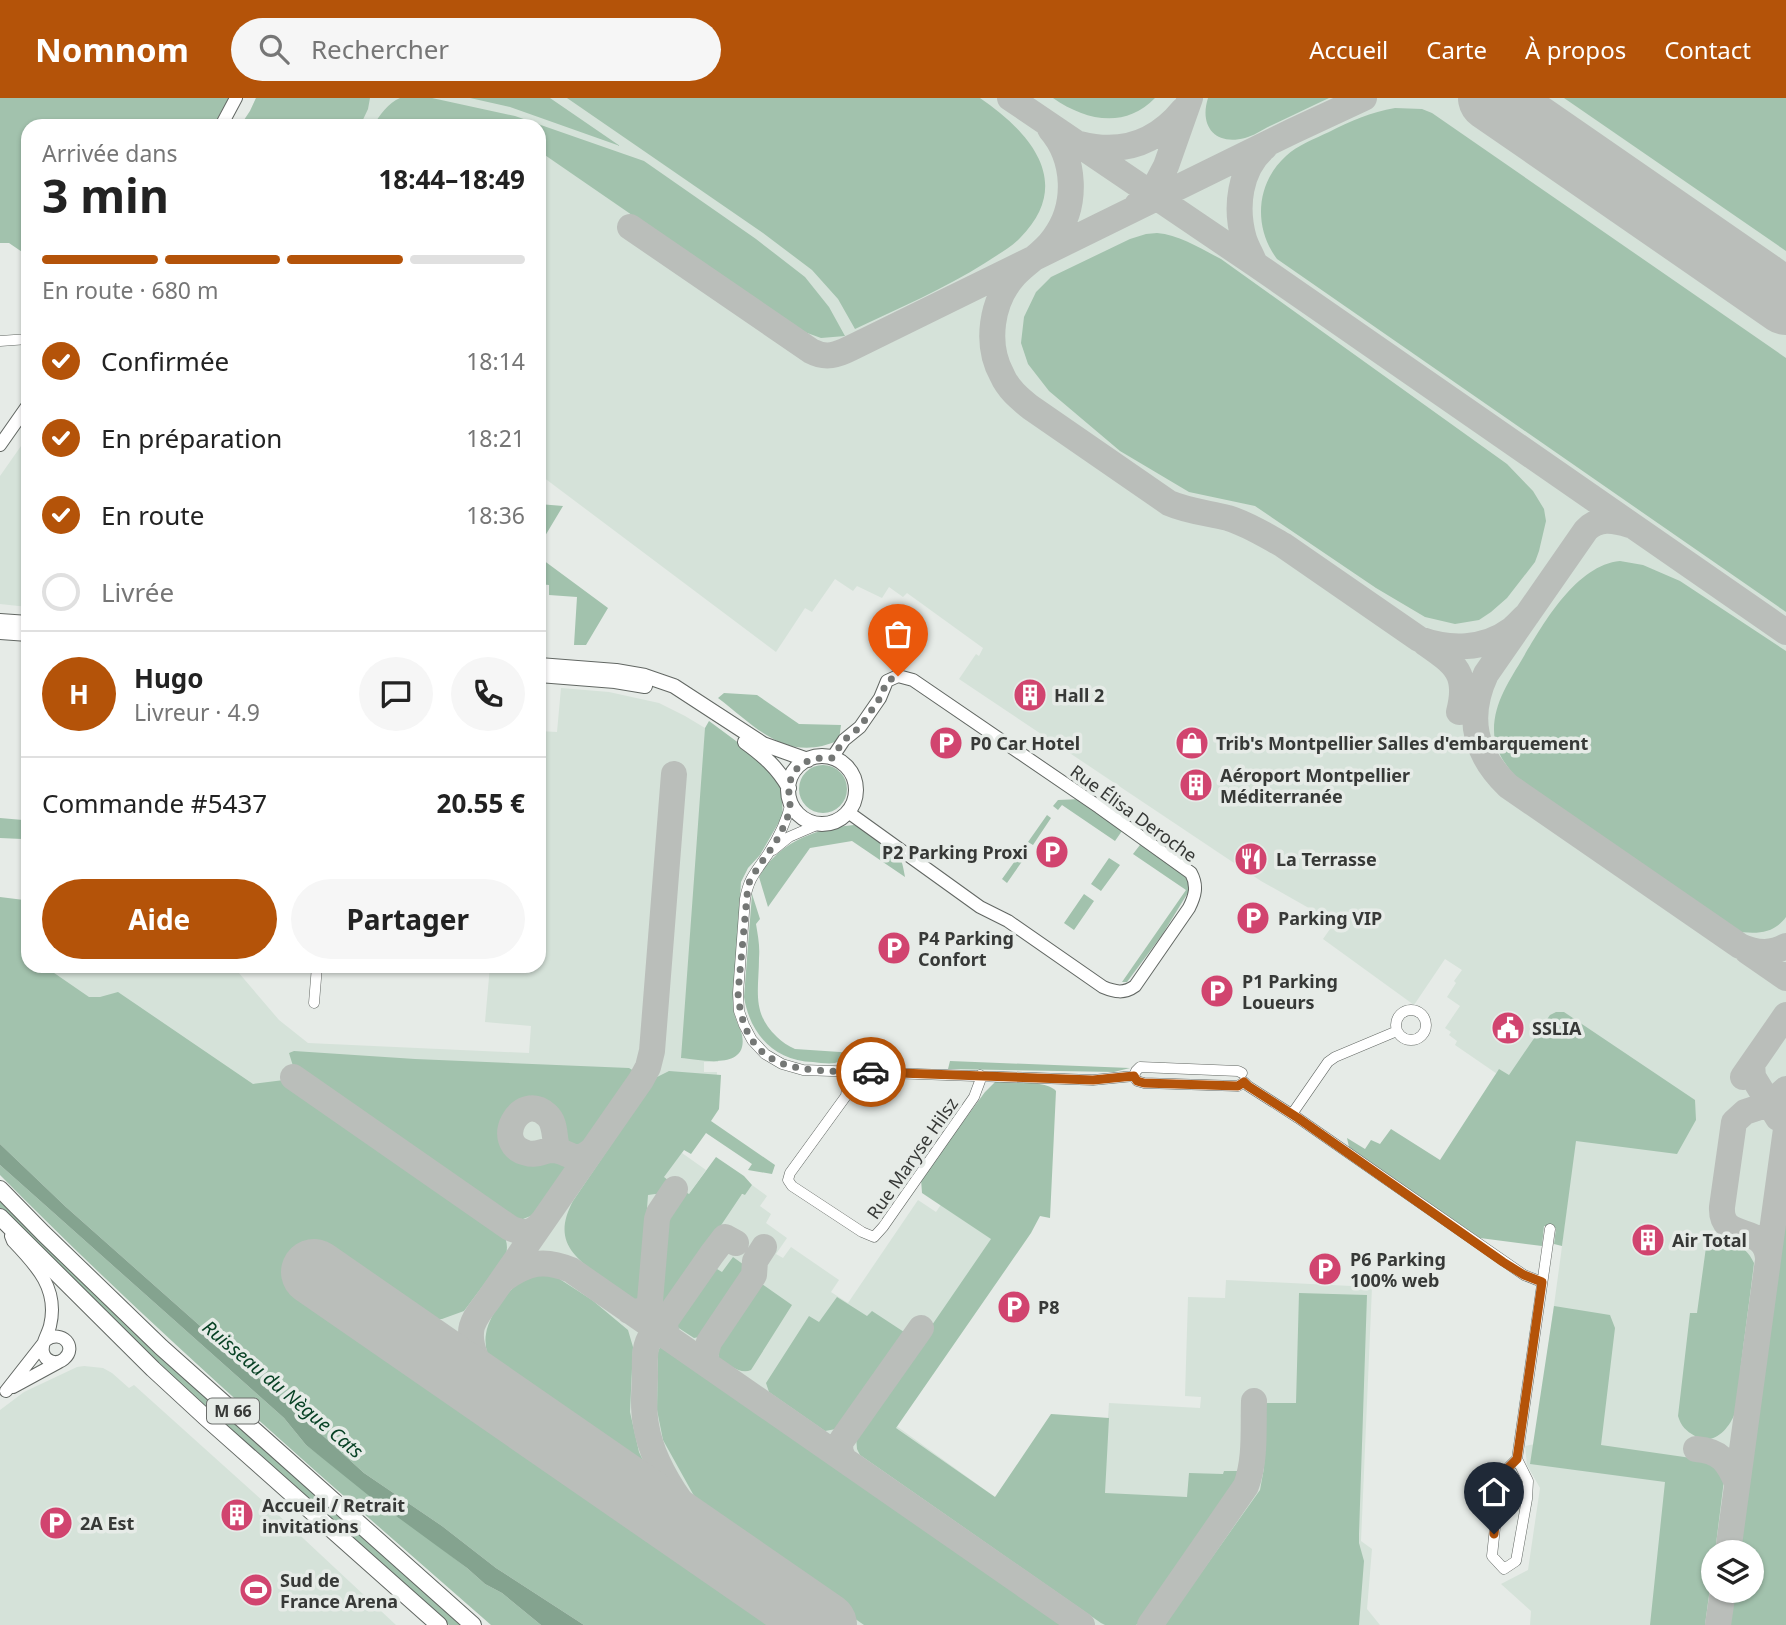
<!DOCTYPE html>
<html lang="fr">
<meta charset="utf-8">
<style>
:root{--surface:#fff;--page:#f6f6f6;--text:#222;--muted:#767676;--line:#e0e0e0;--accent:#b45309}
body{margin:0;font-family:"Noto Sans",sans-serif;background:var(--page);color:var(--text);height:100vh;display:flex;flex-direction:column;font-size:26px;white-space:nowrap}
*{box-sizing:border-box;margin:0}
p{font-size:23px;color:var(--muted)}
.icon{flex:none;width:38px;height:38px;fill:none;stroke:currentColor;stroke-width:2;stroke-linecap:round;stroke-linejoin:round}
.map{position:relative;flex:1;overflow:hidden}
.side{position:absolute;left:21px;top:21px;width:525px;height:854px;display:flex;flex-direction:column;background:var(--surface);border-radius:21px;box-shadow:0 2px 5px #0004}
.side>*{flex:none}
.buttons{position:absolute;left:1701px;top:1442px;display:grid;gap:14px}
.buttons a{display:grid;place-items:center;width:63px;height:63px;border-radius:50%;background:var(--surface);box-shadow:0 2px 5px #0004;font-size:35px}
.pin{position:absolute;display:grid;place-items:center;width:60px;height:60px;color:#fff;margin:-72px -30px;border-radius:50% 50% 50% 0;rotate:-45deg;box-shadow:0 0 7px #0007}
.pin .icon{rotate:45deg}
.courier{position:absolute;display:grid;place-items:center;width:70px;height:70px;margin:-35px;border:5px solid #b45309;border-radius:50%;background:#fff;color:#222;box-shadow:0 2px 9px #0007}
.headline em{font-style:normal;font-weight:700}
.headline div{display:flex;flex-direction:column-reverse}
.headline{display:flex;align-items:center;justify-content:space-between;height:119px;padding:0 21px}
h1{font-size:46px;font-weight:700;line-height:52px}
.bar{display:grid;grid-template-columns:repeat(4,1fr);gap:10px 7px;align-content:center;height:84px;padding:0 21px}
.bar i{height:9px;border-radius:5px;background:var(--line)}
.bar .on{background:var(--accent)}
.bar p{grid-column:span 4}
.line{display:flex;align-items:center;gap:18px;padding:0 21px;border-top:2px solid var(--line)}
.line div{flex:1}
.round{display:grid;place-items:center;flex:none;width:74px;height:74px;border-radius:37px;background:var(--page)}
ol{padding:0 21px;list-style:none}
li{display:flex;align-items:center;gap:21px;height:77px}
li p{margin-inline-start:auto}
li .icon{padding:7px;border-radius:50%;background:var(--accent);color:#fff;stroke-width:4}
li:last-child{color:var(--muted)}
li i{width:38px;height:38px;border:4px solid var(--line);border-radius:50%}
.action{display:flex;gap:14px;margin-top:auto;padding:14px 21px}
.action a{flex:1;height:80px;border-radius:42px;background:var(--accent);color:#fff;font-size:28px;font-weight:700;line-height:80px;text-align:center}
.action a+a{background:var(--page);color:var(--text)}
header{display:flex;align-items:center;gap:42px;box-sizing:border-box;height:98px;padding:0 35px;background:var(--accent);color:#fff}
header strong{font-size:33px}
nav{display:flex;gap:38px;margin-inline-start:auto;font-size:24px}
.search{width:490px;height:63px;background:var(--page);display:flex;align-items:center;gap:18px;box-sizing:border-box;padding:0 24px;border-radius:38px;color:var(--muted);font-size:26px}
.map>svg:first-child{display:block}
</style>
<header>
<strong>Nomnom</strong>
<div class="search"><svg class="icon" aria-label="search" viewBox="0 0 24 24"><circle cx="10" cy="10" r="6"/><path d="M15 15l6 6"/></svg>Rechercher</div>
<nav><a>Accueil</a><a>Carte</a><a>À propos</a><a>Contact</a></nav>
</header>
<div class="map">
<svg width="1786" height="1527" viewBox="0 0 1786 1527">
<rect width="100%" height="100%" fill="#e6ebe7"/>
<path fill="#d5e2d9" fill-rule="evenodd" d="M256 0H1786V1527H1530L1531 1513 1501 1486 1528 1472 1540 1390 1527 1367 1525 1348 1535 1346 1561 1156 1576 1030 1455 947 1457 943 1449 937 1451 934 1445 930 1460 908 1447 899 1456 885 1454 883 1462 872 1445 861 1414 907 1323 841 1330 831 1337 826 1261 783 959 581 976 556 979 558 983 550 907 495 903 499 889 489 882 500 857 488 853 493 835 481 812 514 805 510 776 554 539 376V28H240L250 13ZM1713 1454H1752V1493H1713Z
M28 338V509L0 506V378Z
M561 590 609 594 659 605 685 618 705 630 743 660 718 964H704V974H717L715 1007 682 1055 706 1072 689 1096 745 1097 752 1087 767 1098 760 1108 771 1116 766 1125 787 1140 776 1156 783 1160 791 1149 839 1182 831 1194 848 1205 918 1102 936 1114 966 1069 1040 1118 895 1327 995 1399 1053 1319 1108 1320 1109 1305 1200 1310 1201 1299 1185 1298 1188 1199 1225 1200 1226 1182 1372 1189 1361 1443 1372 1451 1367 1511 1380 1527H617L366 1356 0 836 28 796V868H233L279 922 308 945 529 955 531 928 485 924 490 868H539V633L557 634Z
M84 1268 103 1270 112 1275 129 1290 134 1287 274 1413 396 1527H0V1312L24 1294 77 1269Z"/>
<path fill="#a2c2ad" d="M0 0H229L213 28H28V158L9 145H0Z
M256 0H370L368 11 360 28H240L250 13Z
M400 0H432L515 18 644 63 756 141 805 179 829 209 845 238 821 240 799 232 539 53V28H373C379 18 389 4 400 0Z
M470 0H550L620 48 510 9Z
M567 0H980C1030 34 1075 85 1020 140 1010 150 997 157 985 165 944 191 899 210 855 231L838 201 812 172 763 135Z
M1053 0H1155C1125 31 1086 23 1053 0Z
M1208 0H1329C1309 9 1290 19 1270 28 1262 32 1253 38 1245 40 1215 48 1199 28 1208 0Z
M1564 0H1786V153Z
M1395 10 1422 11 1432 15 1786 260V514L1277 161C1253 129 1256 85 1286 58 1298 47 1314 41 1329 34 1350 23 1371 14 1395 10Z
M1157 135C1180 137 1201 151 1221 161L1507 366 1533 393 1544 411 1546 423 1539 453 1535 464 1507 500 1491 514 1479 522 1455 526 1425 519 1376 490 1255 408 1189 394 1120 353 1049 293 1028 266 1021 245 1024 219 1036 194 1051 179 1130 141 1146 136Z
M539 406 563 408 539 448Z
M539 459 608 510 586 547H574L577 499 549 497V487L539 486Z
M1620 463 1643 467 1680 483 1786 553V819C1773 837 1754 836 1734 833L1532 695C1514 678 1494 658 1494 632 1494 604 1510 582 1524 558 1544 524 1577 467 1620 463Z
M724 595 757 597 799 626 841 627 839 642C787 666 756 629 718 600Z
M709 623 759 660 777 680 781 692 783 717 760 757 748 770 741 784 733 904C733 910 734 916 736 921 737 926 741 931 742 937 749 973 701 962 681 960L705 630Z
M799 691a24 24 0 1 1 48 0a24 24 0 1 1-48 0Z
M1081 701 1124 730 1115 743 1062 707 1058 712 1053 708 1058 702Z
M1047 717 1051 720 1033 747 1028 744Z
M0 720 23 722 22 741 0 740Z
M854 727C869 734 894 747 901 762 903 767 904 774 905 779L852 743 810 750 768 809 759 779C778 744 817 730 854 727Z
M1143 743 1190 781 1189 793 1162 837 1127 884H1122L1186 792 1133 756Z
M1025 749 1030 752 1007 785 1002 781Z
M1109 760 1120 767 1101 793 1091 786Z
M28 796 27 856 28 868H44L89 899H100L118 894 253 986 284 982 502 1134C507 1142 508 1148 506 1157L464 1213 442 1221H432L419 1220 327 1156 301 1193 784 1527H584L496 1470 442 1428 364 1375 278 1297 66 1109 0 1046V799L24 802Z
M752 796 760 821 756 826C758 838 760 848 759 860 759 891 751 915 777 939 782 944 788 948 795 951L855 955C849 958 842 963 835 965 829 966 820 965 813 964 774 963 750 936 744 899Z
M1084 796 1094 803 1074 832 1064 825Z
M1556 914H1564L1695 1002 1696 1022 1677 1056 1576 1043 1562 1148 1554 1146 1556 1130 1544 1128 1542 1148 1480 1140 1349 1049 1347 1040 1365 1051 1371 1042 1380 1046 1391 1031 1440 1062 1499 971 1509 977 1550 917Z
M294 953 415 961 629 970 634 973 579 1052 562 1040C562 1028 558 1013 546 1007 504 989 486 1050 524 1062 532 1065 542 1064 550 1059L566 1069 533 1117 523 1121 508 1120 293 968 289 955Z
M950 963 1130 970 1114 974 948 971Z
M669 973 721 977 719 1011 711 1023 775 1067 772 1076 748 1072 752 1066 706 1035 691 1056 684 1052 664 1079 673 1086 665 1099 655 1096 648 1097 640 1206C628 1197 615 1189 603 1180 573 1159 552 1142 573 1103L657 979Z
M995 984C1010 985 1046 982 1056 993L1050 1120 1040 1118 1031 1135 896 1330 995 1399 1051 1316 1109 1320 1105 1395 1187 1399 1189 1375 1223 1376 1224 1373H1241L1214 1417 1145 1521 1136 1527H1105L1101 1525 860 1357 857 1351 856 1338 991 1141 922 1095 921 1081 985 994Z
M716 1059 744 1078 752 1087 745 1097 742 1096 665 1211 662 1206 670 1108 682 1092 689 1096Z
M0 1067 284 1320 306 1347 467 1470 485 1486 502 1495 541 1527H491C324 1381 156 1235 0 1077Z
M0 1100 466 1527H449L253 1352 148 1256 11 1122 0 1110Z
M1786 1118V1527H1730L1735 1493H1752V1454H1740Z
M1707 1142C1728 1145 1744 1143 1754 1165 1750 1199 1745 1233 1741 1267 1739 1282 1739 1300 1735 1315 1729 1331 1713 1349 1695 1338 1686 1333 1681 1328 1678 1318L1690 1215H1697Z
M733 1159 747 1169 699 1239 694 1240 674 1227 712 1168 722 1174Z
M551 1178 558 1180 592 1202 628 1232 633 1249 630 1314 639 1354 652 1381 491 1269C488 1258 484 1247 486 1236 488 1218 511 1186 529 1179 535 1177 544 1178 551 1178Z
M759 1184 792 1207 751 1272C740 1277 729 1266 719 1261L717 1249Z
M1299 1195 1367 1197 1359 1436V1445L1364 1463 1359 1527H1164L1260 1392 1264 1370 1266 1305H1296Z
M837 1199 867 1218 872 1213 904 1234 841 1328 836 1331 825 1333 769 1294 766 1285 809 1218 819 1224Z
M1554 1208 1610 1217 1615 1230 1601 1347 1705 1362C1714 1366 1720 1374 1724 1382L1715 1454H1713V1467L1705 1527H1650L1665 1384 1530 1366Z
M660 1249 1064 1527H864L712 1422 693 1396 663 1342 657 1312 658 1254Z"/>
<path fill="#84a38f" d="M0 1046 66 1109 278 1297 364 1375 442 1428 496 1470 584 1527H541L502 1495 485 1486 467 1470 373 1401 306 1347 284 1320 0 1067Z"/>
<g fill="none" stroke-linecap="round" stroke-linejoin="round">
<path stroke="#babeba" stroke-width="26" d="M1010 0 1255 166 1786 534
M1050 31C1076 61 1078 108 1054 140 1044 155 1027 164 1015 177 991 203 985 246 1002 277 1008 291 1019 300 1030 309L1169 405C1187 413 1208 415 1228 420 1248 426 1265 437 1283 447L1419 541C1449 552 1484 552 1511 532 1516 528 1521 522 1527 517
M1080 46C1122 57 1156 45 1183 12
M1137 107 1157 85 1166 68 1190 0
M630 129 811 253C826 261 837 257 851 250L1293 33 1364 0
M1255 166C1252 158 1247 150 1244 141 1235 110 1239 71 1265 49
M1630 427C1614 422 1598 419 1586 432L1486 576C1466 619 1474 655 1508 688L1740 848C1755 855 1771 857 1786 848
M1425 545C1455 566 1469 575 1459 614
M1747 853 1786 880
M1752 966 1753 979 1778 1020
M293 979 510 1130C523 1136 532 1136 542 1124
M1743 979 1786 917
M558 1052C553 1041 557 1026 547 1017 520 992 491 1046 527 1055 536 1058 544 1052 553 1052 570 1053 575 1068 593 1051
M1768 1160C1765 1124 1720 1146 1722 1109L1734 1024 1745 1014 1769 1006 1786 991
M504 1181C527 1165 543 1160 571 1172L1082 1527
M629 1213C639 1215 647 1212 650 1203L657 1121 659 1115 675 1091
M664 1236 656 1235 652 1237C643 1248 645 1265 645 1279 644 1295 643 1311 646 1327 654 1377 699 1432 736 1466
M669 1240 665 1230 666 1222 712 1156 725 1139 736 1145
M709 1268 705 1258 709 1244 754 1177 755 1163 764 1149
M522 1318C502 1300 469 1264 471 1235 471 1222 482 1211 489 1201L641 982 648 969 652 953 674 676
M1696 1351C1721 1353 1728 1364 1737 1385
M844 1361C840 1354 839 1350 842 1342L921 1230
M1728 1454 1786 1031
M1150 1527 1246 1388C1256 1361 1253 1331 1254 1303
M1718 1527 1723 1493"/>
<path stroke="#babeba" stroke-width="66" d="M1491 0 1786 204
M314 1174 824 1527"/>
<defs>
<path id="minor" d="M0 243 28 241
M791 704C787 723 779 739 768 756 756 774 749 779 745 801L738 895 739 913 744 927 752 942 765 956 782 966 803 972 1093 982 1134 978 1137 983 1144 985 1238 988 1244 984 1248 988 1298 1020 1524 1177 1542 1184
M773 752 789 739 819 726
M314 905 317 868
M1396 927a15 15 0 1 1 30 0a15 15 0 1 1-30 0Z
M849 973 846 998 790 1075 788 1082 792 1088 862 1134 874 1139 883 1129 974 999 980 983V977
M1134 978 1136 973 1140 969 1238 973 1242 975
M1292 1016 1328 964 1335 959 1397 933
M1517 1361 1528 1383 1527 1401 1516 1463 1504 1471 1492 1458 1499 1391 1503 1375 1517 1361 1550 1131"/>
<path id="tertiary" d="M221 28 236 0
M0 347 28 307
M832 660 844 642 860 629 880 600 887 583 898 578 913 582 1099 709 1191 775C1198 788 1195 798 1189 810L1135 888C1124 896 1115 894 1103 889L1008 823 980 809 848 714
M13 1289 59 1264
M6 1293 46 1242C62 1231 78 1249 64 1261 57 1267 45 1264 43 1254 41 1246 48 1236 50 1228 59 1191 37 1168 13 1143L11 1138"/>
<path id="secondary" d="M0 523 28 525
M0 534 28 536
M539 567 616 573 645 578 674 588 763 646 808 662
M539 577 615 583 645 588
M745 644C763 657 778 670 789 690
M788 692a34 34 0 1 1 68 0a34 34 0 1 1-68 0Z"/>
<path id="trunk" d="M0 1091 43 1135 161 1249 473 1527
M0 1119 153 1271 205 1319 439 1527"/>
</defs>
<use href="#minor" stroke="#626763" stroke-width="11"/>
<use href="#tertiary" stroke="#626763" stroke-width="14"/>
<use href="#secondary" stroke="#626763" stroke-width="16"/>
<use href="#trunk" stroke="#626763" stroke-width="18"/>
<use href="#minor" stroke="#fff" stroke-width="10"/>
<use href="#tertiary" stroke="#fff" stroke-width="12"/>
<use href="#secondary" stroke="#fff" stroke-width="14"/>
<use href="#trunk" stroke="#fff" stroke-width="16"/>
</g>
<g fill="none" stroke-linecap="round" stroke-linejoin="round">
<path stroke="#747775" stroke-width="7" stroke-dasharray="0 12.6" d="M871 974C806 972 745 980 738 895L748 787C757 767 773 752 782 732 786 724 790 714 790 706 791 700 788 695 789 690 791 666 812 658 832 660L844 642 860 629 880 600 887 583 898 578"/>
<path stroke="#b45309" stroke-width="9" d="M871 974 1093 982 1134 978 1137 983 1144 985 1238 988 1244 984 1248 988 1298 1020 1503 1164 1524 1177 1542 1184 1517 1361 1503 1375 1499 1391 1494 1436"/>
</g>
<defs>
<symbol id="building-disc" viewBox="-11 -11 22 22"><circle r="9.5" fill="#d1446f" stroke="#e6ebe7"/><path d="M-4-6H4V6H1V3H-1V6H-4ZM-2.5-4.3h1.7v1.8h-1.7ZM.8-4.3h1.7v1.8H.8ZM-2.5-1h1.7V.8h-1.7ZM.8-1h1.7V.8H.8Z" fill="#fff"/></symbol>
<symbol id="parking-disc" viewBox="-11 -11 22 22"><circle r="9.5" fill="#d1446f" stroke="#e6ebe7"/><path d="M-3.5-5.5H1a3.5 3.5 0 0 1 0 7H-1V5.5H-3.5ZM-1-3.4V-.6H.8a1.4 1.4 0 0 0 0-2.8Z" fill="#fff"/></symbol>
<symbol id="shop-disc" viewBox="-11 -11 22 22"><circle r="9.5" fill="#d1446f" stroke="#e6ebe7"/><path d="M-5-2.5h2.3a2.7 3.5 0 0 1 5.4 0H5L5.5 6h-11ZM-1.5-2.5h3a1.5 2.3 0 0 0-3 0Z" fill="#fff"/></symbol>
<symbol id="restaurant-disc" viewBox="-11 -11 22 22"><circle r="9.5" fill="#d1446f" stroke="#e6ebe7"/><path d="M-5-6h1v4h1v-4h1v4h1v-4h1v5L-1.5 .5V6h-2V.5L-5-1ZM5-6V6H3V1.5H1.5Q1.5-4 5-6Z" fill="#fff"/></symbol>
<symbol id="civic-disc" viewBox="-11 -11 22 22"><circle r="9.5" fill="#d1446f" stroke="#e6ebe7"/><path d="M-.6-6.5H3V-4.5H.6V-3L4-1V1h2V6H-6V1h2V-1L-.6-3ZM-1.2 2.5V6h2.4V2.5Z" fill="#fff"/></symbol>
<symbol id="stadium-disc" viewBox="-11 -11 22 22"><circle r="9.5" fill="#d1446f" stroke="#e6ebe7"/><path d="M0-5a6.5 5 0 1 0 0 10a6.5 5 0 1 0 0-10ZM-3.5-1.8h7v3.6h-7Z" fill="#fff"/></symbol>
</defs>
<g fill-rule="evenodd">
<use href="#building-disc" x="1011" y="578" width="38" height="38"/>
<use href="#parking-disc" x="927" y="626" width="38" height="38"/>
<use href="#shop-disc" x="1173" y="626" width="38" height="38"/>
<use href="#building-disc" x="1177" y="668" width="38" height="38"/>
<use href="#parking-disc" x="1033" y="735" width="38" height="38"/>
<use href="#restaurant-disc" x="1232" y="742" width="38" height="38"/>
<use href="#parking-disc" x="1234" y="801" width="38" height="38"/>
<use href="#parking-disc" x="875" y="831" width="38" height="38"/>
<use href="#parking-disc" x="1198" y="874" width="38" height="38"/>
<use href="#civic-disc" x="1489" y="911" width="38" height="38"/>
<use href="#building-disc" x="1629" y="1123" width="38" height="38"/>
<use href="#parking-disc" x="1306" y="1152" width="38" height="38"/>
<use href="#parking-disc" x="995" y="1190" width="38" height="38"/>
<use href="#building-disc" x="218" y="1398" width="38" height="38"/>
<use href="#parking-disc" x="37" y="1406" width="38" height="38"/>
<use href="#stadium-disc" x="237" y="1473" width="38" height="38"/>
</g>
<g text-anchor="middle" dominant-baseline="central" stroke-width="7" stroke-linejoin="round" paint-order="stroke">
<rect fill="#e6ebe7" stroke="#6c6e6c" stroke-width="2" x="207" y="1300.5" width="52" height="25" rx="5"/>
<g font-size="16" font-weight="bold" fill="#373937">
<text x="233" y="1313">M 66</text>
</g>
<g font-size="18" font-weight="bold" fill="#373937" stroke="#e6ebe7" text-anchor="start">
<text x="1054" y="597">Hall 2</text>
<text x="970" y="645">P0 Car Hotel</text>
<text x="1216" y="645">Trib's Montpellier Salles d'embarquement</text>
<text x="1220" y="677">Aéroport Montpellier<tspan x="1220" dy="21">Méditerranée</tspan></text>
<text x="1028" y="754" text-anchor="end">P2 Parking Proxi</text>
<text x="1276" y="761">La Terrasse</text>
<text x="1278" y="820">Parking VIP</text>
<text x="918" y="840">P4 Parking<tspan x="918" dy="21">Confort</tspan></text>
<text x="1242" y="883">P1 Parking<tspan x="1242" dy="21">Loueurs</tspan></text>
<text x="1532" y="930">SSLIA</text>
<text x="1672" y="1142">Air Total</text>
<text x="1350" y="1161">P6 Parking<tspan x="1350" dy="21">100% web</tspan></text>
<text x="1038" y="1209">P8</text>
<text x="262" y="1407">Accueil / Retrait<tspan x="262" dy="21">invitations</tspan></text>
<text x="80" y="1425">2A Est</text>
<text x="280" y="1482">Sud de<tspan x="280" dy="21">France Arena</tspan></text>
</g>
<g font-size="18" fill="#373937" stroke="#e6ebe7">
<text transform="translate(1134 715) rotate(36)">Rue Élisa Deroche</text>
<text transform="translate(912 1060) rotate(-55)">Rue Maryse Hilsz</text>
</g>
<g font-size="19" font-style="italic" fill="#084225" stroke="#e6ebe7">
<text transform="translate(283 1291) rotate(40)">Ruisseau du Nègue Cats</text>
</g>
</g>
</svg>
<div class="buttons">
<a><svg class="icon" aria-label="layers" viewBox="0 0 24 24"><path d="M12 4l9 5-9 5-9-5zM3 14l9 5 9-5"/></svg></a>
</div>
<div class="pin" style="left:898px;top:578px;background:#ea580c"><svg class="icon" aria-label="bag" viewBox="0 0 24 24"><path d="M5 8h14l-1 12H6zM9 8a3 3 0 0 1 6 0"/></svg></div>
<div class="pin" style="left:1494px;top:1436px;background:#1f2937"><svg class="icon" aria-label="home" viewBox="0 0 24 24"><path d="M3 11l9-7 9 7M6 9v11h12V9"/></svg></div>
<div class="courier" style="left:871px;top:974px"><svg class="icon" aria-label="car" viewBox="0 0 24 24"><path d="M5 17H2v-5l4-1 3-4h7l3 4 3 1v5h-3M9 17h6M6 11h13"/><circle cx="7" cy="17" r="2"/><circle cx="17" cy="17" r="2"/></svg></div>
<section class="side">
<div class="headline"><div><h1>3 min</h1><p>Arrivée dans</p></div><em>18:44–18:49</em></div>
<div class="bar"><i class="on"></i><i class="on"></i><i class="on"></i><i></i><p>En route · 680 m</p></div>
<ol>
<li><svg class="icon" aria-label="check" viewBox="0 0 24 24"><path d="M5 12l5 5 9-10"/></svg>Confirmée<p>18:14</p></li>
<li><svg class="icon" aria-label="check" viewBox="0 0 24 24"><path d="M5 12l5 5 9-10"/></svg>En préparation<p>18:21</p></li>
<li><svg class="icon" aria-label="check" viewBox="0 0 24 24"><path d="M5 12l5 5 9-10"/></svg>En route<p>18:36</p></li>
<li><i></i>Livrée</li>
</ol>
<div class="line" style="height:126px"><b class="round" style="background:var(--accent);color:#fff">H</b><div><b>Hugo</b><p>Livreur · 4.9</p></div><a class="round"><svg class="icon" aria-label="chat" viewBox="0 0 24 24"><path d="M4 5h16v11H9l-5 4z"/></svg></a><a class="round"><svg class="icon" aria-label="phone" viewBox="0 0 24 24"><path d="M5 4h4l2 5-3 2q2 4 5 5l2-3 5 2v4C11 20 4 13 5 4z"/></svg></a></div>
<div class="line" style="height:91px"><div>Commande #5437</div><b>20.55 €</b></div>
<div class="action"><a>Aide</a><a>Partager</a></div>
</section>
</div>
